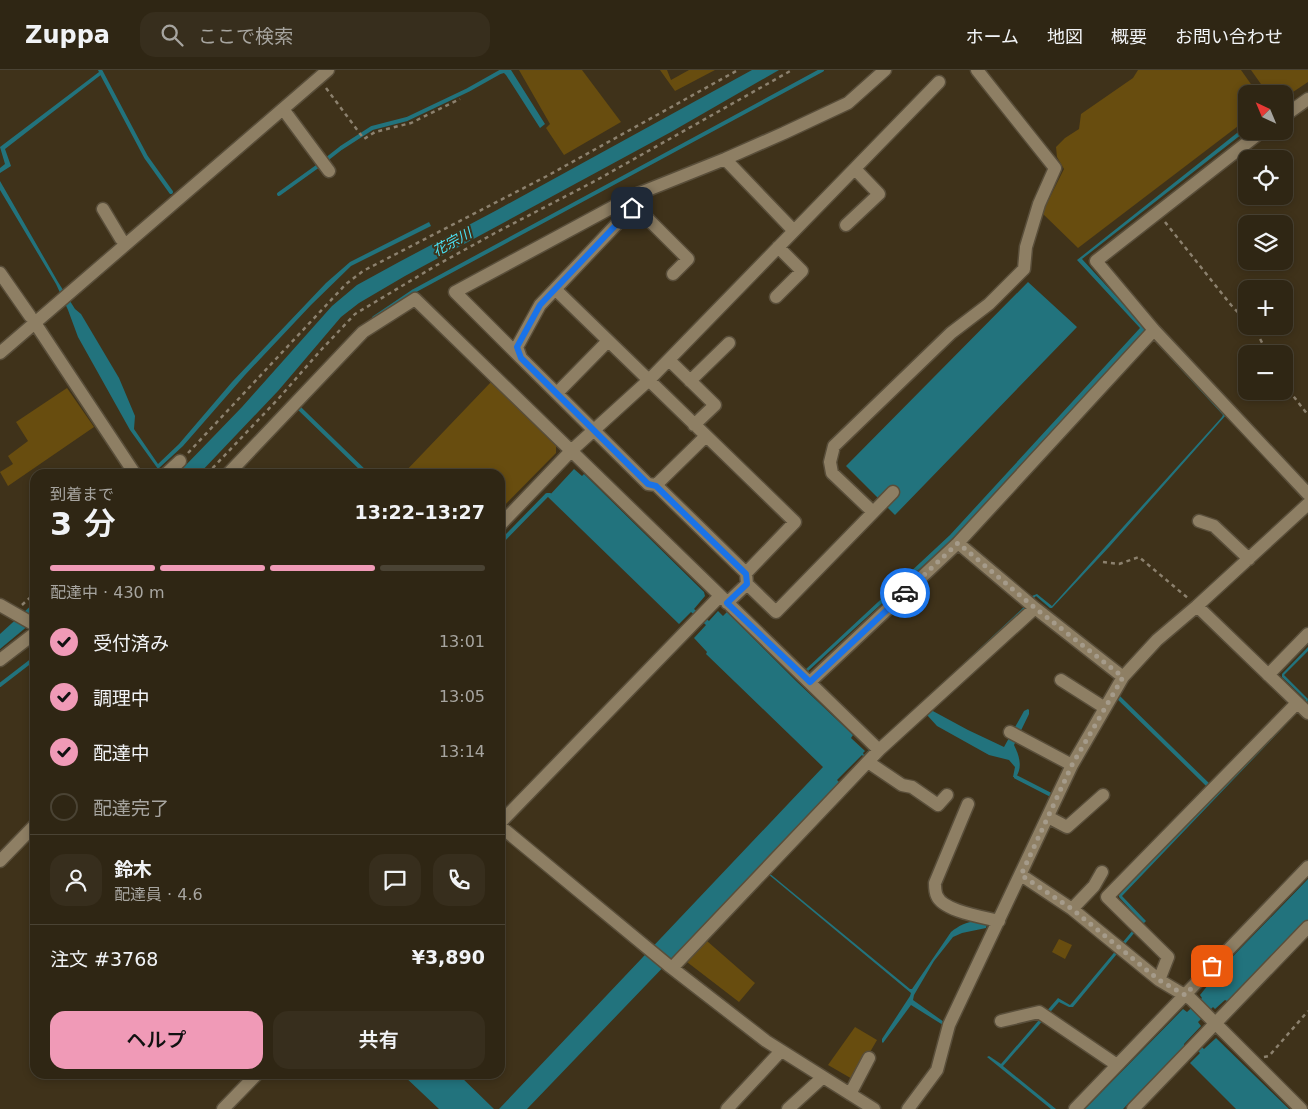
<!DOCTYPE html>
<html lang="ja">
<meta charset="utf-8">
<style>
:root{--surface:#2f2614;--page:#372e1d;--text:#f1f3f6;--muted:#a7a5a0;--line:#4a4334;--accent:#f09ab7}
body{margin:0;font-family:"DejaVu Sans","Noto Sans JP",sans-serif;background:var(--page);color:var(--text);height:100vh;display:flex;flex-direction:column;font-size:19px;white-space:nowrap}
*{box-sizing:border-box;margin:0}
p{font-size:16px;color:var(--muted)}
.icon{flex:none;width:28px;height:28px;fill:none;stroke:currentColor;stroke-width:2;stroke-linecap:round;stroke-linejoin:round}
.map{position:relative;flex:1;overflow:hidden}
.details{position:absolute;left:30px;top:399px;width:475px;height:610px;display:flex;flex-direction:column;background:var(--surface);border-radius:15px;box-shadow:0 2px 8px #0003,0 0 0 1px var(--line)}
.details>*{flex:none}
.needle{width:32px;rotate:316deg}
.tools{position:absolute;left:1238px;top:15px;display:grid;gap:10px}
.tools a{display:grid;place-items:center;width:55px;height:55px;border-radius:10px;background:var(--surface);box-shadow:0 2px 8px #0003,0 0 0 1px var(--line);font-size:25px}
.pin{position:absolute;display:grid;place-items:center;width:42px;height:42px;color:#fff;margin:-21px;border-radius:10px;box-shadow:0 2px 8px #0006}
.courier{position:absolute;display:grid;place-items:center;width:50px;height:50px;margin:-25px;border:4px solid #1a73e8;border-radius:50%;background:#fff;color:#222;box-shadow:0 1px 6px #0007}
.head em{font-style:normal;font-weight:600}
.head div{display:flex;flex-direction:column-reverse}
.head{display:flex;align-items:center;justify-content:space-between;height:85px;padding:0 20px}
h1{font-size:32px;font-weight:600;line-height:38px}
.bar{display:grid;grid-template-columns:repeat(4,1fr);gap:8px 5px;align-content:center;height:60px;padding:0 20px}
.bar i{height:6px;border-radius:4px;background:var(--line)}
.bar .active{background:var(--accent)}
.bar p{grid-column:span 4}
.line{display:flex;align-items:center;gap:12px;padding:0 20px;border-top:1px solid var(--line)}
.line div{flex:1}
.round{display:grid;place-items:center;flex:none;width:52px;height:52px;border-radius:15px;background:var(--page)}
ol{padding:0 20px;list-style:none}
li{display:flex;align-items:center;gap:15px;height:55px}
li p{margin-inline-start:auto}
li .icon{padding:5px;border-radius:50%;background:var(--accent);color:#111;stroke-width:4}
li:last-child{color:var(--muted)}
li i{width:28px;height:28px;border:2px solid var(--line);border-radius:50%}
.primary-button{display:flex;gap:10px;margin-top:auto;padding:10px 20px}
.primary-button a{flex:1;height:58px;border-radius:15px;background:var(--accent);color:#111;font-size:20px;font-weight:600;line-height:58px;text-align:center}
.primary-button a+a{background:var(--page);color:var(--text)}
header{display:flex;align-items:center;gap:30px;box-sizing:border-box;height:70px;padding:0 25px;background:var(--surface);border-bottom:1px solid var(--line)}
header strong{font-size:24px}
nav{display:flex;gap:28px;margin-inline-start:auto;font-size:18px}
.search{width:350px;height:45px;background:var(--page);display:flex;align-items:center;gap:12px;box-sizing:border-box;padding:0 18px;border-radius:15px;color:var(--muted);font-size:19px}
.map>svg:first-child{display:block}
</style>
<header>
<strong>Zuppa</strong>
<div class="search"><svg class="icon" aria-label="search" viewBox="0 0 24 24"><circle cx="10" cy="10" r="6"/><path d="M15 15l6 6"/></svg>ここで検索</div>
<nav><a>ホーム</a><a>地図</a><a>概要</a><a>お問い合わせ</a></nav>
</header>
<div class="map">
<svg width="1308" height="1039" viewBox="0 0 1308 1039">
<rect width="100%" height="100%" fill="#3f321a"/>
<path fill="#684d0f" d="M519 0H582L621 52 564 85 546 58 550 54Z
M660 0H667L671 10 689 0H715L675 21Z
M1138 0H1241L1258 24H1246V50L1078 178 1042 143 1064 99 1057 87 1056 77 1065 68 1079 59 1081 44 1133 8Z
M1251 0H1308V12L1284 28V24H1268Z
M491 312 556 376V383L500 440V404H403Z
M67 318 94 357 8 416 0 402 13 394 8 386 28 371 16 352Z
M1059 869 1072 875 1065 889 1052 882Z
M707 871 755 913 739 932 687 892Z
M855 957 877 970 854 1010 828 995Z"/>
<path fill="#22737d" d="M98 0H102L103 2 102 4 5 79 11 96 0 103V98L5 94 0 77 99 2Z
M501 0H511L545 54 540 58 506 5Z
M752 0H779L671 62 405 206 359 233 341 247 278 321 199 404H175L183 398 242 337 332 236 357 215 399 192 497 140Z
M1242 59 1244 61 1246 59 1245 62 1247 64 1244 66 1242 64 1082 189 1147 260 1144 261 950 471 807 602 805 600 950 465 1140 258 1077 190Z
M0 111 58 212 75 239 81 244 119 308 135 346 134 359 158 394 179 374 232 312 326 213 350 192 429 152 431 156 351 196 311 235 245 305 183 376 158 399 130 360 78 267 68 240 56 214 0 120Z
M1028 212 1077 257 895 445 846 396Z
M1154 267 1226 345 1110 476 1052 538H1050L1036 526 1034 528 1032 526 1037 524 1052 536 1222 347 1223 345 1153 269Z
M574 399 582 406 584 404 704 522 705 526 694 539 709 551 718 541 723 546 727 542 796 611 853 665 851 668 865 681 863 683 864 685 869 680 871 681 865 688 862 685 837 710 840 713 527 1039H499L823 697 706 584 707 582 694 568 706 555 691 542 679 554 548 427Z
M35 532V550L0 579V564Z
M1026 535 1027 537 880 672Z
M1308 577V581L1284 605 1308 629 1307 634 1305 632 1306 630 1282 607V604Z
M1028 639 1029 640V644L1014 675C1019 685 1023 697 1016 707H1013L1015 697 1009 690 989 685 937 656 927 645 931 640 968 660 1004 677 1024 641Z
M1296 641 1297 643 1122 826 1146 851 1143 854 1141 852V851L1119 827V825Z
M769 803 910 919H912L951 862C961 854 974 848 987 854L986 858 962 863 953 867 934 891 914 925 913 930 944 952 943 955 911 935 883 973 882 972V969L910 926 911 923 768 804Z
M1308 809V850L1229 932 1225 930 1215 939 1213 937 1198 952 1201 956 1184 974V976L1123 1039H1085L1183 939 1187 942 1202 928 1200 925 1208 915 1207 913Z
M1133 860 1135 862 1073 937H1069L1059 932 1003 996 1056 1039H1051L987 987 989 986 1001 994 1058 928 1070 935 1072 933Z
M1216 968 1289 1039H1236L1190 993 1200 983 1196 979 1199 975 1204 979Z
M402 1004H458L494 1039H439Z"/>
<g fill="none" stroke-linecap="round" stroke-linejoin="round">
<path stroke="#22737d" stroke-width="4" d="M101 2 146 87 171 122
M279 124 318 96 341 78 372 58 407 49 468 20 500 2 507 0
M374 248 414 221 822 0
M296 337 300 339 367 404
M500 473 547 425H550
M0 615 35 588
M1117 627 1119 628 1207 714
M1016 707 1053 726"/>
<defs>
<path id="minor" d="M283 39 329 101
M1284 46 1308 29
M1262 61 1096 191 1154 260 1308 424
M725 89 794 161
M103 139 121 169
M846 155 879 124 855 99
M0 203 30 246
M555 219 795 452 746 503 656 415 706 366
M776 227 802 201 778 177
M35 253 135 404
M0 283 328 0
M521 288 455 222 635 125 725 89 784 63 848 33 885 0
M669 290 715 335 694 355
M690 311 729 273
M557 323 608 271
M166 404 180 391
M228 404 363 262 415 229 879 680
M656 415 648 414 521 288 517 277 540 235 632 138 644 145 688 189 673 204
M873 442 832 403 830 392 834 376 951 263 989 234 1024 199 1026 177 1039 134 1055 98 977 0
M1199 451 1214 456 1249 489
M500 455 572 380 649 310 939 12
M958 473 1035 538
M746 503 747 514 776 542 893 422
M727 533 747 514
M0 535 35 555
M1197 536 1308 643
M0 590 35 563
M1268 605 1308 564
M1061 610 1105 638
M810 612 958 473 1154 260
M1010 662 1072 695
M868 692 902 715 912 717 938 735 947 725
M968 734 935 813C935 817 935 822 937 826 943 841 983 847 999 851
M1048 747 1067 757 1103 725
M500 753 720 526
M500 756 668 895 766 971 874 1039
M0 791 35 755
M1021 805 1072 839 1159 910 1191 929 1301 1039
M1072 839 1094 816 1102 802
M672 898 879 680 1035 538 1123 607
M1159 910 1168 887 1107 827 1297 633
M1001 951 1039 942 1117 995
M850 1024 869 988
M223 1039 257 1004
M727 1039 781 981
M788 1039 823 1007
M908 1039 937 1000 949 955 1072 695 1123 607 1157 570 1197 536 1308 434
M1075 1039 1308 797
M1133 1039 1308 857"/>
</defs>
<use href="#minor" stroke="#594e3a" stroke-width="15"/>
<path stroke="#8c816e" stroke-width="2.5" stroke-dasharray="4 4" stroke-linecap="butt" d="M326 18 364 69 375 62 411 53 460 29
M1165 152 1231 235 1246 251
M1251 256 1257 263 1268 284
M1284 314 1308 345
M188 383 346 214 363 201 547 106 738 0
M207 404 279 328 321 280 355 244 437 195 495 163 595 111 792 0
M1103 492 1119 494 1139 487 1189 529
M22 535 35 523
M1264 987 1269 986 1308 941"/>
<use href="#minor" stroke="#8e7f64" stroke-width="12"/>
</g>
<g fill="none" stroke-linecap="round" stroke-linejoin="round">
<path stroke="#a59b8a" stroke-width="5" stroke-dasharray="0 9" d="M905 523 958 473 1035 538 1123 607 1072 695 1021 805 1072 839 1159 910 1185 925 1212 896"/>
<path stroke="#1a73e8" stroke-width="6" d="M632 138 540 235 517 277 521 288 648 414 656 416 746 504 747 514 727 533 810 612 905 523"/>
</g>
<g text-anchor="middle" dominant-baseline="central" stroke-width="4" stroke-linejoin="round" paint-order="stroke">
<g font-size="14" font-style="italic" fill="#4ae1f4" stroke="#3f321a">
<text transform="translate(452 172) rotate(-29)">花宗川</text>
</g>
</g>
</svg>
<div class="tools">
<a><svg class="needle" viewBox="-14 -14 28 28"><path d="M0-13l5 13h-10z" fill="#e53935"/><path d="M0 13l5-13h-10z" fill="#a7a5a0"/></svg></a>
<a><svg class="icon" aria-label="locate" viewBox="0 0 24 24"><circle cx="12" cy="12" r="6"/><path d="M12 2v4M12 18v4M2 12h4M18 12h4"/></svg></a>
<a><svg class="icon" aria-label="layers" viewBox="0 0 24 24"><path d="M12 4l9 5-9 5-9-5zM3 14l9 5 9-5"/></svg></a>
<a>+</a>
<a>−</a>
</div>
<div class="pin" style="left:1212px;top:896px;background:#ea580c"><svg class="icon" aria-label="bag" viewBox="0 0 24 24"><path d="M5 8h14l-1 12H6zM9 8a3 3 0 0 1 6 0"/></svg></div>
<div class="pin" style="left:632px;top:138px;background:#1f2937"><svg class="icon" aria-label="home" viewBox="0 0 24 24"><path d="M3 11l9-7 9 7M6 9v11h12V9"/></svg></div>
<div class="courier" style="left:905px;top:523px"><svg class="icon" aria-label="car" viewBox="0 0 24 24"><path d="M5 17H2v-5l4-1 3-4h7l3 4 3 1v5h-3M9 17h6M6 11h13"/><circle cx="7" cy="17" r="2"/><circle cx="17" cy="17" r="2"/></svg></div>
<section class="details">
<div class="head"><div><h1>3 分</h1><p>到着まで</p></div><em>13:22–13:27</em></div>
<div class="bar"><i class="active"></i><i class="active"></i><i class="active"></i><i></i><p>配達中 · 430 m</p></div>
<ol>
<li><svg class="icon" aria-label="check" viewBox="0 0 24 24"><path d="M5 12l5 5 9-10"/></svg>受付済み<p>13:01</p></li>
<li><svg class="icon" aria-label="check" viewBox="0 0 24 24"><path d="M5 12l5 5 9-10"/></svg>調理中<p>13:05</p></li>
<li><svg class="icon" aria-label="check" viewBox="0 0 24 24"><path d="M5 12l5 5 9-10"/></svg>配達中<p>13:14</p></li>
<li><i></i>配達完了</li>
</ol>
<div class="line" style="height:90px"><a class="round"><svg class="icon" aria-label="person" viewBox="0 0 24 24"><circle cx="12" cy="8" r="4"/><path d="M4 21q1-7 8-7t8 7"/></svg></a><div><b>鈴木</b><p>配達員 · 4.6</p></div><a class="round"><svg class="icon" aria-label="chat" viewBox="0 0 24 24"><path d="M4 5h16v11H9l-5 4z"/></svg></a><a class="round"><svg class="icon" aria-label="phone" viewBox="0 0 24 24"><path d="M5 4h4l2 5-3 2q2 4 5 5l2-3 5 2v4C11 20 4 13 5 4z"/></svg></a></div>
<div class="line" style="height:65px"><div>注文 #3768</div><b>¥3,890</b></div>
<div class="primary-button"><a>ヘルプ</a><a>共有</a></div>
</section>
</div>
